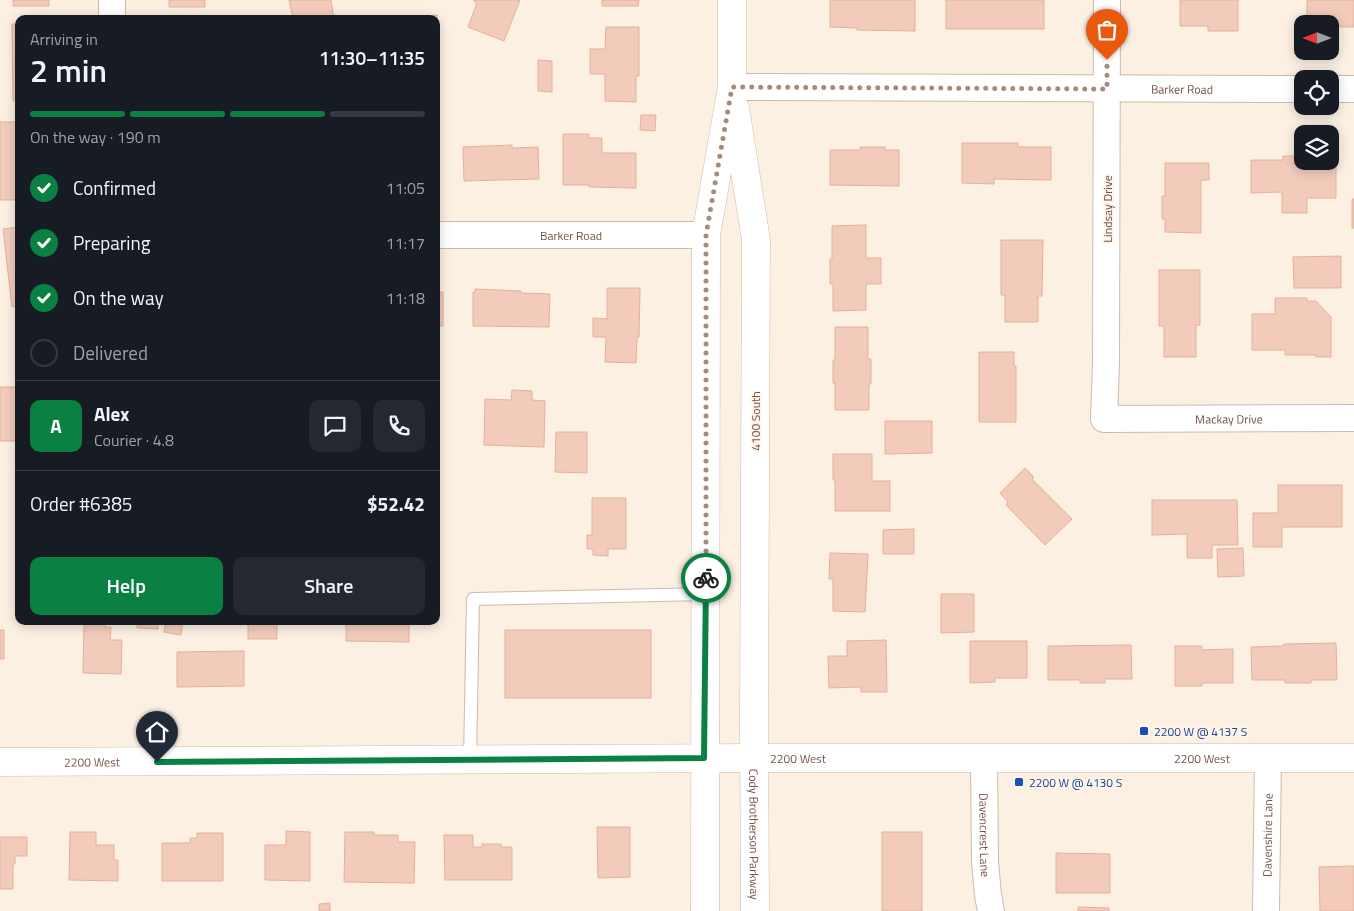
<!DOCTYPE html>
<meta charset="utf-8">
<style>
:root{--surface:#171b24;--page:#242831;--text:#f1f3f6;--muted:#9ea1a6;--line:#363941;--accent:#0b8043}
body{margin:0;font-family:"Titillium Web",sans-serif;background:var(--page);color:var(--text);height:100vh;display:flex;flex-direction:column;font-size:19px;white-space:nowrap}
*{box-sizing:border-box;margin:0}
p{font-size:16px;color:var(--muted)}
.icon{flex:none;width:28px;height:28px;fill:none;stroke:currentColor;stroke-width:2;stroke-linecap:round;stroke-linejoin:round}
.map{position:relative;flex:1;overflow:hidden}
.details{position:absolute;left:15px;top:15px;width:425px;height:610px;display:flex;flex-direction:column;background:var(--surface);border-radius:10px;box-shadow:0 2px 12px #0003}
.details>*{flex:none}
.needle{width:32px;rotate:270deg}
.buttons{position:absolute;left:1294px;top:15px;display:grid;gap:10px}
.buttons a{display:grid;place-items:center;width:45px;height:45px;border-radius:10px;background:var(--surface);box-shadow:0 2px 12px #0003;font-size:25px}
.pin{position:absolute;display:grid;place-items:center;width:42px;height:42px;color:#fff;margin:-51px -21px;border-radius:50% 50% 50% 0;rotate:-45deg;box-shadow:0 0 5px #0007}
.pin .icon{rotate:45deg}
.courier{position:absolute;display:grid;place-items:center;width:50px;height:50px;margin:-25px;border:4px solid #0b8043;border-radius:50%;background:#fff;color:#222;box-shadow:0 1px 6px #0007}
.headline em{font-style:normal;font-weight:600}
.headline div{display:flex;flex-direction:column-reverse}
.headline{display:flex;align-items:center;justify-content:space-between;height:85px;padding:0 15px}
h1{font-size:32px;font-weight:600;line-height:38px}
.bar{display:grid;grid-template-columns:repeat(4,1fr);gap:8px 5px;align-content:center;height:60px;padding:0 15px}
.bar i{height:6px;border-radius:4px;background:var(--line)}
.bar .selected{background:var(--accent)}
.bar p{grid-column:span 4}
.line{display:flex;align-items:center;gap:12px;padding:0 15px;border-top:1px solid var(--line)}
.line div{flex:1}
.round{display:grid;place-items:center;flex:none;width:52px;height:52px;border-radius:10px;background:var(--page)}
ol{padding:0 15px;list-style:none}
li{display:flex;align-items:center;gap:15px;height:55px}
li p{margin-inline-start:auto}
li .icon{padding:5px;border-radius:50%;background:var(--accent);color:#fff;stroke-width:4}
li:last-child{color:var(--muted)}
li i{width:28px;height:28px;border:2px solid var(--line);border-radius:50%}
.primary-button{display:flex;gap:10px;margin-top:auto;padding:10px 15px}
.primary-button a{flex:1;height:58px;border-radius:10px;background:var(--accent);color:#fff;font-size:20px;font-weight:600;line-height:58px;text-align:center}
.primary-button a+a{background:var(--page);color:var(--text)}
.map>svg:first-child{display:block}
</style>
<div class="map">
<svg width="1354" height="911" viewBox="0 0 1354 911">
<rect width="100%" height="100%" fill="#fcf0e3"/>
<path fill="#f2cbbb" stroke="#e4b09b" d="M13 0H49V6H13Z
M169 0H205V7H169Z
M289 0H331L334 18 293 19Z
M473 0H520L504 41 468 27 477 3Z
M602 0H639L638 6H602Z
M830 0H915V31L857 30V28L830 27Z
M946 0H1044V29H946Z
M1180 0H1238V31H1208V26H1180Z
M1307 0H1354V27H1330V24H1307Z
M437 15 439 51H436V19H388Z
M12 24H19V101H13Z
M606 27H639V76H636V102L605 101V74H590V49H605Z
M538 60 552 61V92L538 91Z
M641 115H656L655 131 640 130Z
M0 122H19V200H0Z
M563 134H589V138H602V153H636V188L589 187V185H563Z
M962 143H1018V147H1051V180L994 179V184L962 183Z
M512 145V148L538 147 539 179 464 181 463 147Z
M860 147H885V150H899V186L830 185V150H860Z
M436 149H439V179H436Z
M1283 156H1302V161H1330V159H1336V198H1307V213H1282V192L1251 193V160H1283Z
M1165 163H1209V180H1201V233L1165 232V219H1162V196H1165Z
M1352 199H1354V228H1352Z
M866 225V258H881V284H866V310L833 311V284H830V259H832V226Z
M19 227V306L12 307 3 229Z
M1001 240H1043L1042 296H1038V322H1005V295H1001Z
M1341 256V288H1294L1293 257Z
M1159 270H1200V325H1196V357H1164V326H1159Z
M607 288H640L639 337H637L636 363 605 362 606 337H593V318L607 319Z
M475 289 521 291V293L550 294 549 327 473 326V292H475Z
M436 292H443V326H436Z
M1275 298H1307V301H1316L1331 317V357H1316V355H1285V350H1252V314H1275Z
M835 327H868V359H871V384H869V410H835V383H833V360H835Z
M979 352H1014V366H1016V422H979Z
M0 387H19V441H0Z
M512 390 532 391V400L545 401 544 447 484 445 485 399 511 400Z
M885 421H932V453L885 454Z
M556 432H587V473L555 472Z
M833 454H872V481H890V511H835V480H833Z
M1025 468 1034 477 1032 479 1072 519 1045 545 1006 505 1008 502 1000 493Z
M1278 485H1342V527H1282V547H1253V513H1278Z
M592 498H626V549H608V556L593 555V549H587V535H592Z
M1152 500H1237L1238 545H1212V558H1187V534L1152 535Z
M436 511H439L438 543H436Z
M914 529V554H883V530Z
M1243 548 1244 576 1218 577 1217 549Z
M830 553 868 554 865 612 833 611V579H829Z
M941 594H974V632L941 633Z
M84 621H105V627H111L110 640H122L121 674 83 673Z
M137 621H158V629L137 628Z
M166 621H183L181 635 164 632Z
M248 621H277V639H248Z
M346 621H409V642L346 641Z
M0 630H4V659H0Z
M505 630H651V698H505Z
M886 640 887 692H861V687L829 688 828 656H847V641Z
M970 641H1027V678H995V682L970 683Z
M1336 643 1337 680H1311V683H1285V680H1252L1251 647 1284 646V644Z
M1131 645 1132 679H1105V683H1080V680H1048V646Z
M1175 646H1202V650L1233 649V683H1202V686H1175Z
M244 651V686L177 687V652Z
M597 827H630V877L598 878Z
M286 831 310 832V881L265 880V845H286Z
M70 832H96V845H114V860H118V881L69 880Z
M345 832H374V835H398V842H415L414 883 344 882Z
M882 832H922V911H882Z
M197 833H223V881H162V843H190V838H197Z
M444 835H473V847H482V844H501V847H512V880H445Z
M0 837H27V856H15V864H13V889H0Z
M1056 853 1110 854V893H1056Z
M1354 866V911H1320L1319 867Z
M330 903V911H319V904Z
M1078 907 1109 908V911H1078Z"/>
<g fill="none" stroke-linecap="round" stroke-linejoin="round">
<defs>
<path id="lane" d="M470 760 473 599 706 594"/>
<g id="street">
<path id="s1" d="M1107 0 1106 364 1104 419 1354 418"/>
<path d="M112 19V0"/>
<path id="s2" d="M732 87 1302 89"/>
<path d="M1330 89H1354"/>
<path id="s3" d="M436 235H706"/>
<path id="s4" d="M984 759 985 862 988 895 991 911"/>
<path id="s5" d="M1266 911 1268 758"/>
</g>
<g id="secondary">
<path id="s6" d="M735 108 756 240 754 722 755 911"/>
<path id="s7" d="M0 762 754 758H1354"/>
<path d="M705 911 706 235 732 87V0"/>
</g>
</defs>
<use href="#lane" stroke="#cfb9ad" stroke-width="14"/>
<use href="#street" stroke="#cfb9ad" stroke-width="28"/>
<use href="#secondary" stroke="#d2b8aa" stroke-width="29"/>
<use href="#lane" stroke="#fff" stroke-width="12"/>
<use href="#street" stroke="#fff" stroke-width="26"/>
<use href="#secondary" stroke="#fff" stroke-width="28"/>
</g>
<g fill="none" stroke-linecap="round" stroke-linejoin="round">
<path stroke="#a48b7f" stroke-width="5" stroke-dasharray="0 9" d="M706 578V235L732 87 1107 89V60"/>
<path stroke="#0b8043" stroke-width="6" d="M157 762 704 758 706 578"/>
</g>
<g fill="#1a4fb4" stroke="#fff4e9" stroke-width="2">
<rect x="1139" y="726" width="10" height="10" rx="2.5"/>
<rect x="1014" y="777" width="10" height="10" rx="2.5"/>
</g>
<g text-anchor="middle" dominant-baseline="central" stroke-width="4" stroke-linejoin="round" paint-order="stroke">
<g font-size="12" fill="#745449" stroke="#fff4e9">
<text stroke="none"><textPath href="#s2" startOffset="450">Barker Road</textPath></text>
<text transform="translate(1107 209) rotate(-90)">Lindsay Drive</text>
<text stroke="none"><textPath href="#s3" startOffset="135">Barker Road</textPath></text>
<text stroke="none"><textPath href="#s1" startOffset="544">Mackay Drive</textPath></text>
<text transform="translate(755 421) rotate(-90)">4100 South</text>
<text stroke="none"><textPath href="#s7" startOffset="798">2200 West</textPath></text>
<text stroke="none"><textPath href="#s7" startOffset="1202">2200 West</textPath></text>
<text stroke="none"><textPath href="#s7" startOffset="92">2200 West</textPath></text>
<text stroke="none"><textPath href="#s6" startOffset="728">Cody Brotherson Parkway</textPath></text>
<text stroke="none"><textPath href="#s4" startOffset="76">Davencrest Lane</textPath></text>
<text stroke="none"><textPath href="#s5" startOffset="76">Davenshire Lane</textPath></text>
</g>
<g font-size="12" fill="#164399" stroke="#fff4e9" text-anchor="start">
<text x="1154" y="731">2200 W @ 4137 S</text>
<text x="1029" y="782">2200 W @ 4130 S</text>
</g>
</g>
</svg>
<div class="buttons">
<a><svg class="needle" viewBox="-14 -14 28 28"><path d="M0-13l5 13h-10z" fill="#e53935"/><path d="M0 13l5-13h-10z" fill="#9ea1a6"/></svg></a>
<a><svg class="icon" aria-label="locate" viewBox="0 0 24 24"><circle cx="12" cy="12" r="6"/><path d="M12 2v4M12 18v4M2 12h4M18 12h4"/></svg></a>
<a><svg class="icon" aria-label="layers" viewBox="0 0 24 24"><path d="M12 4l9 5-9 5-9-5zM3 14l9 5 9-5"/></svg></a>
</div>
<div class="pin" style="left:1107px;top:60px;background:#ea580c"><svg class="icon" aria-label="bag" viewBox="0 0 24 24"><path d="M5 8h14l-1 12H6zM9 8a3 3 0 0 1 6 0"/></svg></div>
<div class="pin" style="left:157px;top:762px;background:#1f2937"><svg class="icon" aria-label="home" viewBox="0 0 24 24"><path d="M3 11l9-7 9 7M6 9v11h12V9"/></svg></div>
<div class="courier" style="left:706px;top:578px"><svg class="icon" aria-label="bike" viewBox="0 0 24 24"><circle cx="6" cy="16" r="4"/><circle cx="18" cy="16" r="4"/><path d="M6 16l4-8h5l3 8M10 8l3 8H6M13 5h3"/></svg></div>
<section class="details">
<div class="headline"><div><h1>2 min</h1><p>Arriving in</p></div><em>11:30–11:35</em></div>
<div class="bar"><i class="selected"></i><i class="selected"></i><i class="selected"></i><i></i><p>On the way · 190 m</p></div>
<ol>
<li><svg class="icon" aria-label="check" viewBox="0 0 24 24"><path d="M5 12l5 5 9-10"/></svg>Confirmed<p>11:05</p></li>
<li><svg class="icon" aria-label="check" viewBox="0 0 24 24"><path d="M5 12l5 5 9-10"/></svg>Preparing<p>11:17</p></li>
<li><svg class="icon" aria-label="check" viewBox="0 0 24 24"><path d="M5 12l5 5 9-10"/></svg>On the way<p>11:18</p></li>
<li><i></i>Delivered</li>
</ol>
<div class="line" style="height:90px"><b class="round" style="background:var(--accent);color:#fff">A</b><div><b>Alex</b><p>Courier · 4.8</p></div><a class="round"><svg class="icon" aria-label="chat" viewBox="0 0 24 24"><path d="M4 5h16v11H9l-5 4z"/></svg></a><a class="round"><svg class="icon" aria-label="phone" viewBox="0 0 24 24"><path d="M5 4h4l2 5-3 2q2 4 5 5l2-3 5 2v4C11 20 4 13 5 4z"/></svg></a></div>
<div class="line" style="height:65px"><div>Order #6385</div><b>$52.42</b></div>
<div class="primary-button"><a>Help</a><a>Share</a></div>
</section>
</div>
